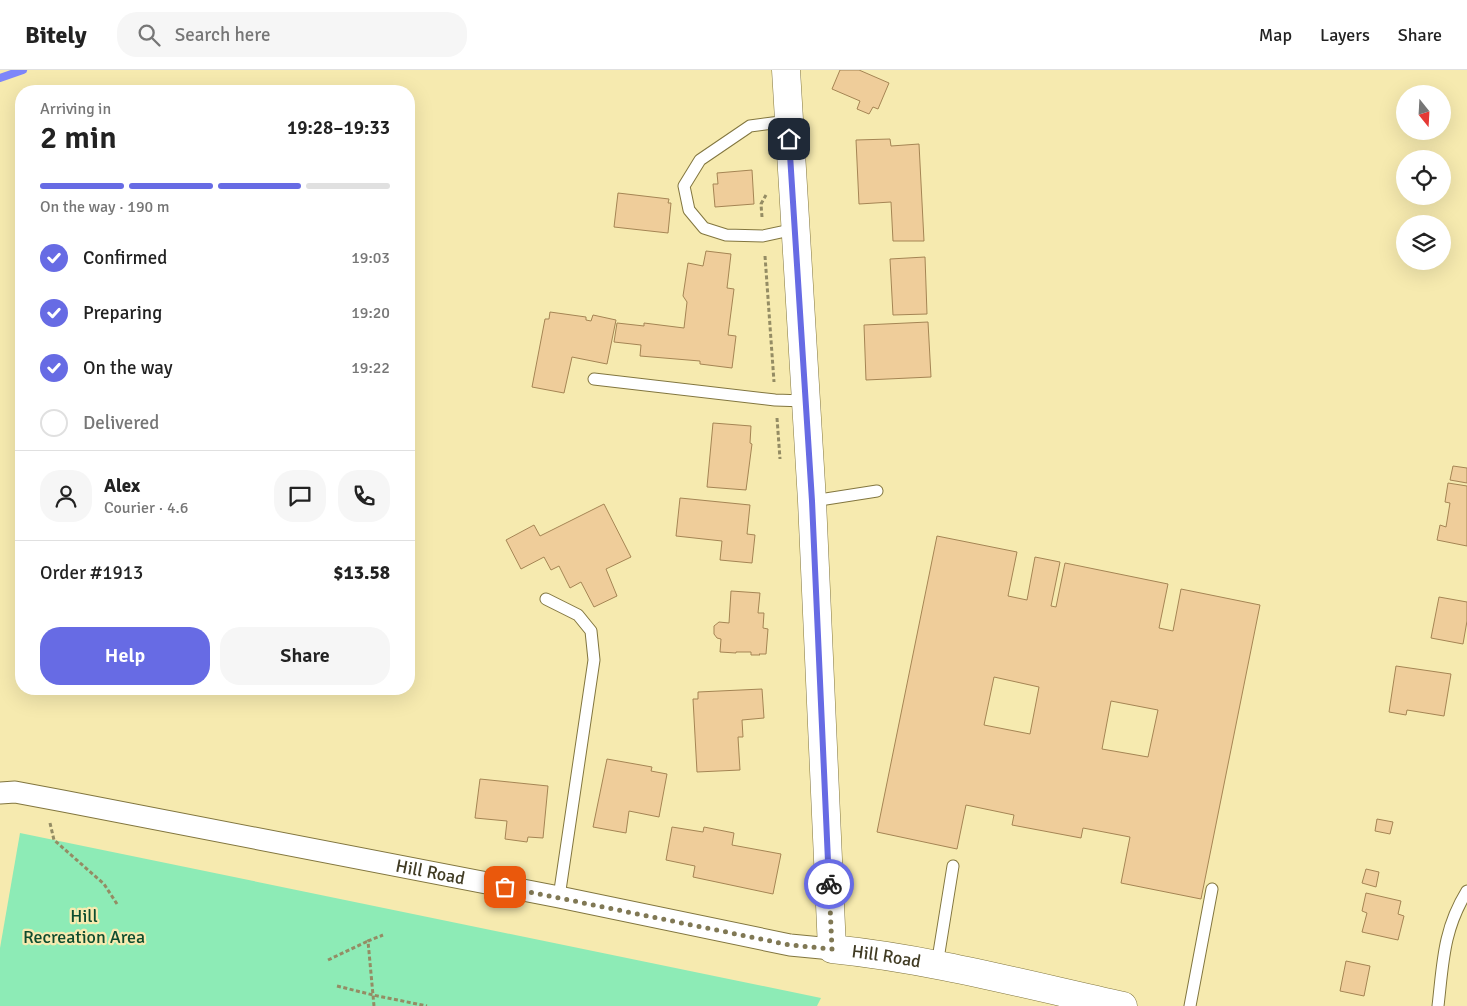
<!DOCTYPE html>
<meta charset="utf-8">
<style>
:root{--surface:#fff;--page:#f6f6f6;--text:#222;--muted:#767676;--line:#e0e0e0;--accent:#676be4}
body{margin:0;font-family:Signika,sans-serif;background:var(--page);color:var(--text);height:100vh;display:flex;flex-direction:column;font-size:19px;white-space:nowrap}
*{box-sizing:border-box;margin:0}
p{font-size:16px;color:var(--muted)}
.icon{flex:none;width:28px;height:28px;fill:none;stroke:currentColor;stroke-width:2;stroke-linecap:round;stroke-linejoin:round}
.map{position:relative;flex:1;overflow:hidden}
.side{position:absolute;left:15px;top:15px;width:400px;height:610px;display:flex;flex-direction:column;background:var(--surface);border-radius:20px;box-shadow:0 5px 20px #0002}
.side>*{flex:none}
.needle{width:32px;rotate:162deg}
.tools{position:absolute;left:1396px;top:15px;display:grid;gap:10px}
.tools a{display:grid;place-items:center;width:55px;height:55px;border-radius:50%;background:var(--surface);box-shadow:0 5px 20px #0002;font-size:25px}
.pin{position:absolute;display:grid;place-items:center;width:42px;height:42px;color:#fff;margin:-21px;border-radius:10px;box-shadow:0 2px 8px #0006}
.courier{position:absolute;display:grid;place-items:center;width:50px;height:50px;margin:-25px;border:4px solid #676be4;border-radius:50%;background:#fff;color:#222;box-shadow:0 1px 6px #0007}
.overview em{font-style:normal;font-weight:600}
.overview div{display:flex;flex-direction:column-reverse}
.overview{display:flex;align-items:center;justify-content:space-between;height:85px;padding:0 25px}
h1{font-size:32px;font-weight:600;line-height:38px}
.bar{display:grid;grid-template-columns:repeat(4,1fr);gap:8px 5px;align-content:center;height:60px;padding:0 25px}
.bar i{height:6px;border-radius:4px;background:var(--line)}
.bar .current{background:var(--accent)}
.bar p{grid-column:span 4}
.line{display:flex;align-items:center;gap:12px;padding:0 25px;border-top:1px solid var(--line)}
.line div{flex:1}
.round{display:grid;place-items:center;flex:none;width:52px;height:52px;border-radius:20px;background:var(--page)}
ol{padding:0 25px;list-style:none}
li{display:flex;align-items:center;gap:15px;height:55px}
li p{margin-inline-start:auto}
li .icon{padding:5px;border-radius:50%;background:var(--accent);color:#fff;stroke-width:4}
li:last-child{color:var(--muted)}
li i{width:28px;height:28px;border:2px solid var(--line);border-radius:50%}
.button{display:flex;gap:10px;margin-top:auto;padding:10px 25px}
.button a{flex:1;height:58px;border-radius:20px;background:var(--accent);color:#fff;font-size:20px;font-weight:600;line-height:58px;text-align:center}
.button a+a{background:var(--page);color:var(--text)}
header{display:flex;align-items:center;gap:30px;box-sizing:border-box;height:70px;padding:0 25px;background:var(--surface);border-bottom:1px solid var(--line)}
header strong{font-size:24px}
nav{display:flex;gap:28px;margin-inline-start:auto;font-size:18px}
.search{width:350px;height:45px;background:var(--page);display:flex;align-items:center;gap:12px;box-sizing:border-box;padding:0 18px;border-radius:20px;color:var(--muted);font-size:19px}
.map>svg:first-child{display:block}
</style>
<header>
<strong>Bitely</strong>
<div class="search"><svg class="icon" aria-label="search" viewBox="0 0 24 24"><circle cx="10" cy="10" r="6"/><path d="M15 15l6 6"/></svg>Search here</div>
<nav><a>Map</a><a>Layers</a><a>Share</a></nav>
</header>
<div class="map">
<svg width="1467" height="936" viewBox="0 0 1467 936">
<rect width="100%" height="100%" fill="#f6eaaf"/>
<path fill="#8debb6" d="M20 763 821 928 817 936H0V878Z"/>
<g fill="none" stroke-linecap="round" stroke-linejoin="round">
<path stroke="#7e86f9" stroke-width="8" d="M0 8 23 0"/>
</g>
<path fill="#efcd9a" stroke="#a58554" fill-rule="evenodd" d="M840 0H859L889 13 878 39 873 37 869 44 857 39 860 31 832 19Z
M890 69 891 76 919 74 924 171H893L891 132 859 134 856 70Z
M752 100 754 134 715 137 713 114H718L717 103Z
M618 123 669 129 668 133H671L668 163 614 157Z
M706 181 731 184 727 218 734 219 728 265 736 266 732 298 700 294V291L640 286 641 275 614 272 617 253 644 256V253L684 258 687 232 683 226 688 193 703 196Z
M925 187 927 244 893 245 890 189Z
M550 242 586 247V250L591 251 593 245 616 250 607 294 572 287 564 323 532 317 545 249H549Z
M928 252 931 307 866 310 864 255Z
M713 353 751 356 750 373 752 374 746 420 707 417Z
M1453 396 1467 398V413L1450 410Z
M1448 413 1467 416V476L1437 470 1440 455 1446 457 1450 433 1445 432Z
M680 428 750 435 747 464 755 465 752 493 720 490 722 471 676 466Z
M604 434 631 487 606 499 617 526 594 537 581 512 570 518 559 496 551 500 544 487 521 499 506 470 534 455 540 466Z
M937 466 1017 482 1008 526 1027 530 1035 487 1060 492 1051 536 1056 537 1065 493 1168 514 1159 558 1173 561 1181 519 1260 535 1201 829 1121 813 1130 767 1083 758 1081 768 1012 755 1014 745 966 735 957 779 877 762ZM994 607 1039 617 1030 664 984 655ZM1111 631 1158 640 1148 687 1102 679Z
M731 521 760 523 758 543H764L763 558 768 559 766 584H759L760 585H751V582H736V583L720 582 721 569 717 568 714 564V556L719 552 729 553Z
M1439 527 1467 532V551L1463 574 1431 568Z
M1396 596 1451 604 1444 646 1407 640 1406 645 1389 642Z
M762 619 764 648 742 650 743 667H738L740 700 697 702 693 629H698V622Z
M607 689 652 697 651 701 667 704 659 747 629 741 626 763 593 757Z
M480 709 548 716 543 768 528 767 527 772 505 769 507 751 475 748Z
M1377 749 1393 752 1390 764 1375 761Z
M672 757 703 762 704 757 734 763 732 775 781 784 773 824 693 807 695 796 666 790Z
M1366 799 1379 802 1376 817 1362 813Z
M1366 823 1401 831 1398 844 1404 846 1398 870 1362 862 1367 843 1362 841Z
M1346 891 1370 896 1364 926 1340 921Z"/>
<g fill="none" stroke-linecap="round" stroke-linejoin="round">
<defs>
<path id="lane" d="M788 51 750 56 700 90 684 116 689 140 704 158 726 165 763 166 795 159
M594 309 775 330 805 331
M813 431 877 421
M546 529 578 545 591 561 594 590 559 827
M937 895 953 796
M1190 936 1212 819
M1438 936C1443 893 1443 860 1467 821"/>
<g id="street">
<path id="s1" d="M0 723 15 722 63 731 559 827 790 875 832 879"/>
</g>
<g id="secondary">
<path id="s2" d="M786 0 812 431 832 879C931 889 1027 915 1123 936"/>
</g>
</defs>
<use href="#lane" stroke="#82763f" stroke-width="13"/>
<use href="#street" stroke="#82763f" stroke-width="23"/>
<use href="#secondary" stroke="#82763f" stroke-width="29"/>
<path stroke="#948c64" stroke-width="3" stroke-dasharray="4 2.5" stroke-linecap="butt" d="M762 147 761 134 766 125
M765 186 774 312
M777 348 780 389
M50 753 54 770 104 814 117 834
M328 890 368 871
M337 916 373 925 427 936
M374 936 368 871 383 865"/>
<use href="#lane" stroke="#fff" stroke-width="11"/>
<use href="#street" stroke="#fff" stroke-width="21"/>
<use href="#secondary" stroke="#fff" stroke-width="28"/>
</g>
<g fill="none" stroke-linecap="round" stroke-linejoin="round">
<path stroke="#807854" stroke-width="5" stroke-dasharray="0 9" d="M505 817 790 875 832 879 829 814"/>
<path stroke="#676be4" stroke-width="6" d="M789 69 812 431 829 814"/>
</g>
<g text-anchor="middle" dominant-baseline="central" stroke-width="4.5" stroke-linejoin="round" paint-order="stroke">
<g font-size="18" fill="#403b23" stroke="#f6eaaf">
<text stroke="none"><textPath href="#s1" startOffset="438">Hill Road</textPath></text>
<text stroke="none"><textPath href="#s2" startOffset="935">Hill Road</textPath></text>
</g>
<g font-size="18" fill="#0d4c2f" stroke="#f6eaaf">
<text x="84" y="846">Hill<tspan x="84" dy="21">Recreation Area</tspan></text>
</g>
</g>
</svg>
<div class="tools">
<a><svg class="needle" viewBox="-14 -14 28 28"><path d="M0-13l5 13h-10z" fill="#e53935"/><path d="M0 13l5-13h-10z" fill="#767676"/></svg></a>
<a><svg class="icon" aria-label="locate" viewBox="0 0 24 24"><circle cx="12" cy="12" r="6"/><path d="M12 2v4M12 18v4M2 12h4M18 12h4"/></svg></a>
<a><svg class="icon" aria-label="layers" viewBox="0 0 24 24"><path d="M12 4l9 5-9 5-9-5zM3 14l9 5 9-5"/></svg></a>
</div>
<div class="pin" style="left:505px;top:817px;background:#ea580c"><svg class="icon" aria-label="bag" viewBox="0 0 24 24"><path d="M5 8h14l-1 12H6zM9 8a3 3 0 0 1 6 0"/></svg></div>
<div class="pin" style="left:789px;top:69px;background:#1f2937"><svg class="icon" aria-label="home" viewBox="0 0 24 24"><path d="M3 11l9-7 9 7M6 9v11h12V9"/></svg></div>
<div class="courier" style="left:829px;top:814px"><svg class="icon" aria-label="bike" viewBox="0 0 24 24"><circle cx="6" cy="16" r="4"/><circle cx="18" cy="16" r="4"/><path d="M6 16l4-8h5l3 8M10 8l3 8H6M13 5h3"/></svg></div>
<section class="side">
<div class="overview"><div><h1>2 min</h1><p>Arriving in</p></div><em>19:28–19:33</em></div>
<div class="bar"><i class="current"></i><i class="current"></i><i class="current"></i><i></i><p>On the way · 190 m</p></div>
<ol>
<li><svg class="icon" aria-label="check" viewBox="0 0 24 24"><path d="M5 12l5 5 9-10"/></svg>Confirmed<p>19:03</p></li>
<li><svg class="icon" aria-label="check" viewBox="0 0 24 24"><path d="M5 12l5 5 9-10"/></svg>Preparing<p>19:20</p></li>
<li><svg class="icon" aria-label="check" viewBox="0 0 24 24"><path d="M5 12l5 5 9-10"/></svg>On the way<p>19:22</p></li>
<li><i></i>Delivered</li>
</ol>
<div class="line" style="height:90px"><a class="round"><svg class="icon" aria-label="person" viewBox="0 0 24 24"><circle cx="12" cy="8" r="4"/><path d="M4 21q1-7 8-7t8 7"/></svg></a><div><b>Alex</b><p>Courier · 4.6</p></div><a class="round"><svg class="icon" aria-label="chat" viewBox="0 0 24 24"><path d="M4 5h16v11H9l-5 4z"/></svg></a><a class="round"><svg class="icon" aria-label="phone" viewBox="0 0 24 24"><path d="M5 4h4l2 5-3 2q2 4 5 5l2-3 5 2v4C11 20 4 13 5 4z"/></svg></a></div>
<div class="line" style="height:65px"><div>Order #1913</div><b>$13.58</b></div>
<div class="button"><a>Help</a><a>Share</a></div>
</section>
</div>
